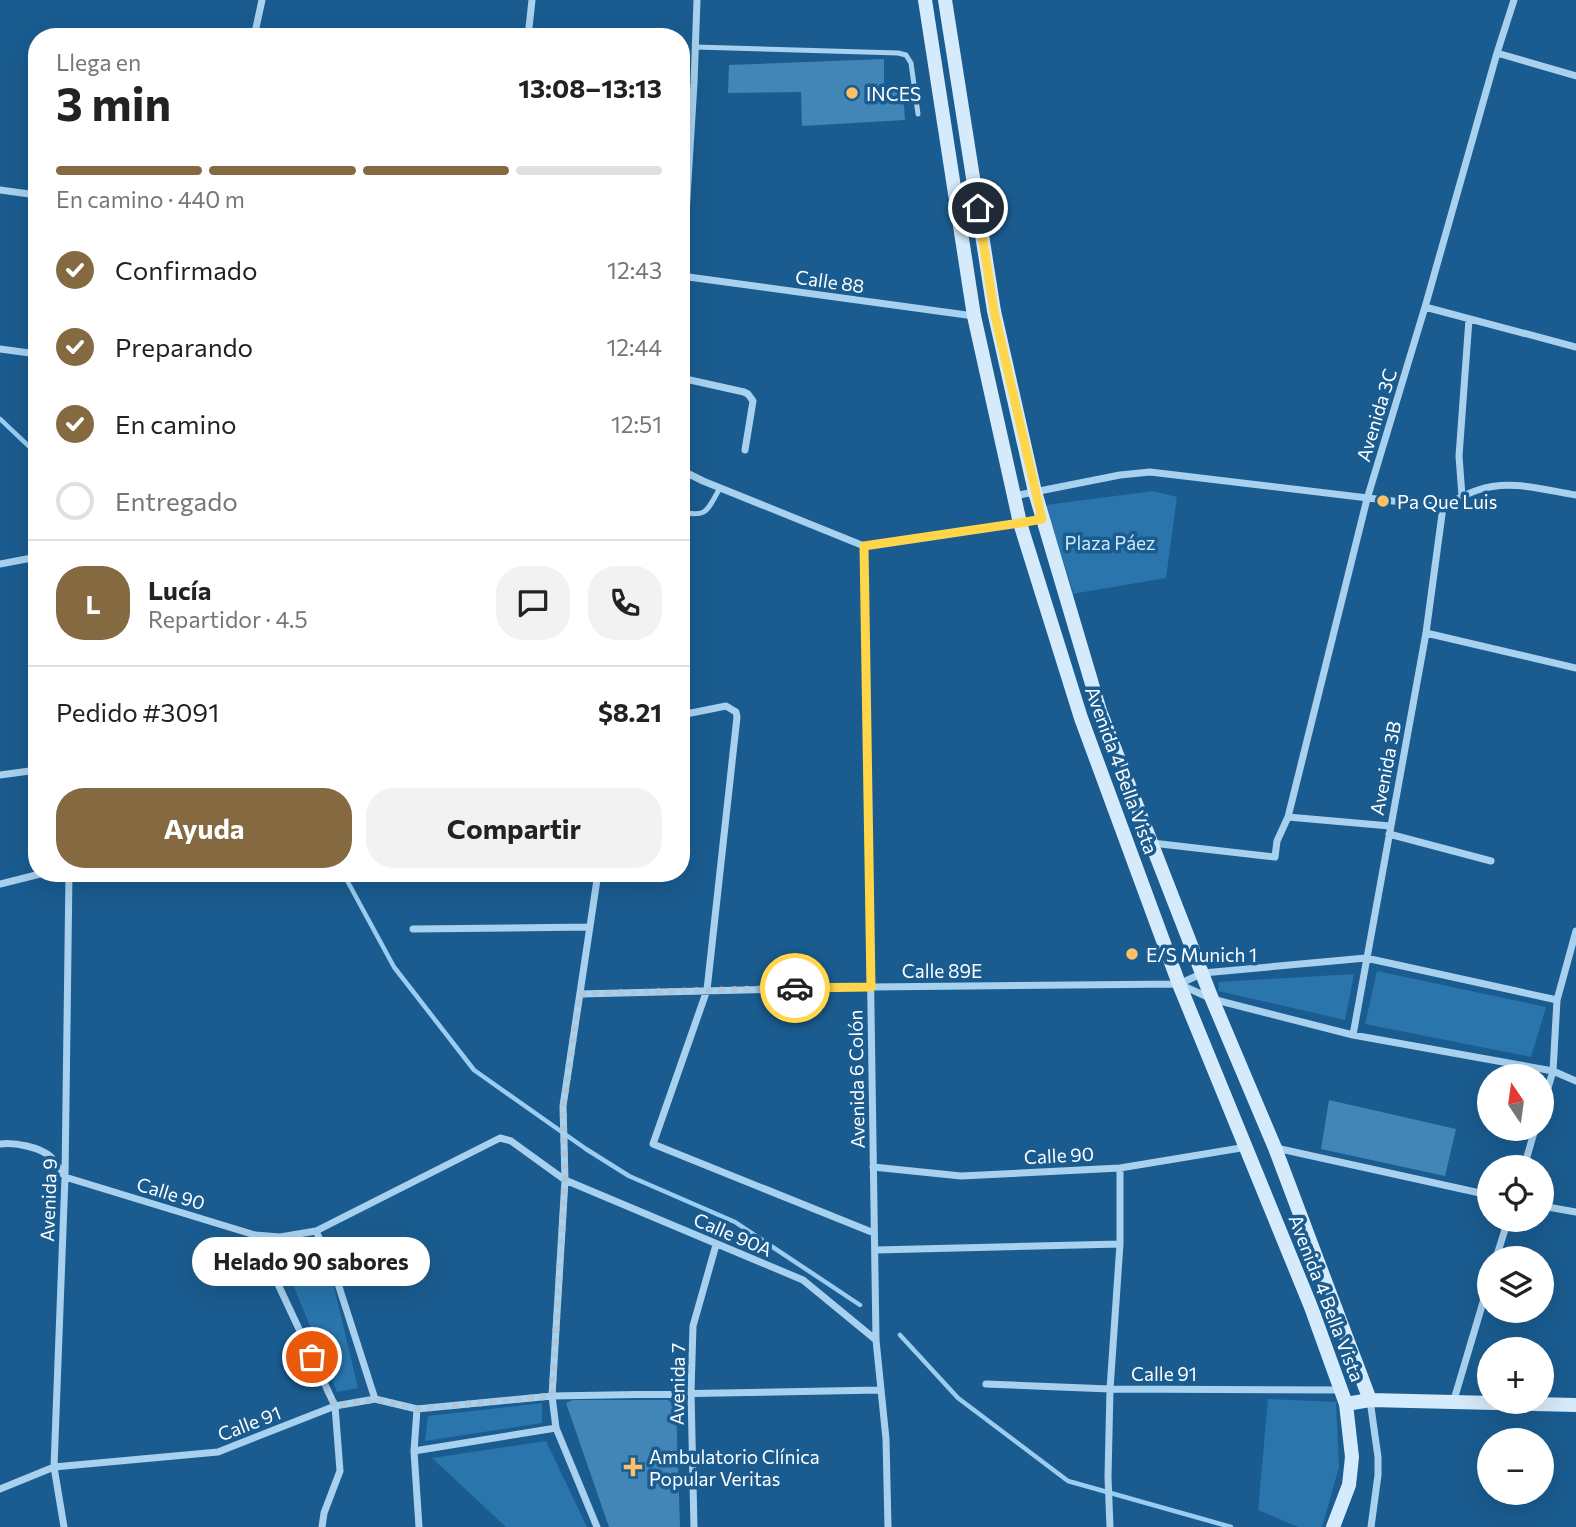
<!DOCTYPE html>
<html lang="es">
<meta charset="utf-8">
<style>
:root{--surface:#fff;--page:#f2f2f2;--text:#222;--muted:#767676;--line:#e0e0e0;--accent:#856940}
body{margin:0;font-family:Commissioner,sans-serif;background:var(--page);color:var(--text);height:100vh;display:flex;flex-direction:column;font-size:26px;white-space:nowrap}
*{box-sizing:border-box;margin:0}
p{font-size:23px;color:var(--muted)}
.icon{flex:none;width:38px;height:38px;fill:none;stroke:currentColor;stroke-width:2;stroke-linecap:round;stroke-linejoin:round}
.map{position:relative;flex:1;overflow:hidden}
.panel{position:absolute;left:28px;top:28px;width:662px;height:854px;display:flex;flex-direction:column;background:var(--surface);border-radius:28px;box-shadow:0 7px 28px #0002}
.panel>*{flex:none}
.needle{width:46px;rotate:347deg}
.buttons{position:absolute;left:1477px;top:1064px;display:grid;gap:14px}
.buttons a{display:grid;place-items:center;width:77px;height:77px;border-radius:50%;background:var(--surface);box-shadow:0 7px 28px #0002;font-size:35px}
.pin{position:absolute;display:grid;place-items:center;width:60px;height:60px;color:#fff;margin:-30px;border:4px solid #fff;border-radius:50%;box-shadow:0 2px 7px #0007}
.courier{position:absolute;display:grid;place-items:center;width:70px;height:70px;margin:-35px;border:5px solid #ffd54a;border-radius:50%;background:#fff;color:#222;box-shadow:0 2px 9px #0007}
.bubble{position:absolute;height:49px;border-radius:24px;background:var(--surface);box-shadow:0 7px 28px #0002;font-size:23px;font-weight:700;line-height:49px;text-align:center}
.overview em{font-style:normal;font-weight:700}
.overview div{display:flex;flex-direction:column-reverse}
.overview{display:flex;align-items:center;justify-content:space-between;height:119px;padding:0 28px}
h1{font-size:46px;font-weight:700;line-height:52px}
.bar{display:grid;grid-template-columns:repeat(4,1fr);gap:10px 7px;align-content:center;height:84px;padding:0 28px}
.bar i{height:9px;border-radius:5px;background:var(--line)}
.bar .selected{background:var(--accent)}
.bar p{grid-column:span 4}
.line{display:flex;align-items:center;gap:18px;padding:0 28px;border-top:2px solid var(--line)}
.line div{flex:1}
.round{display:grid;place-items:center;flex:none;width:74px;height:74px;border-radius:28px;background:var(--page)}
ol{padding:0 28px;list-style:none}
li{display:flex;align-items:center;gap:21px;height:77px}
li p{margin-inline-start:auto}
li .icon{padding:7px;border-radius:50%;background:var(--accent);color:#fff;stroke-width:4}
li:last-child{color:var(--muted)}
li i{width:38px;height:38px;border:4px solid var(--line);border-radius:50%}
.action{display:flex;gap:14px;margin-top:auto;padding:14px 28px}
.action a{flex:1;height:80px;border-radius:28px;background:var(--accent);color:#fff;font-size:28px;font-weight:700;line-height:80px;text-align:center}
.action a+a{background:var(--page);color:var(--text)}
.map>svg:first-child{display:block}
</style>
<div class="map">
<svg width="1576" height="1527" viewBox="0 0 1576 1527">
<rect width="100%" height="100%" fill="#1a5c90"/>
<path fill="#2975ac" d="M1153 491 1177 497 1166 578 1066 595 1073 592 1046 505Z
M1377 971 1546 1007 1531 1057 1365 1024Z
M1354 974 1345 1020 1218 991 1219 982Z
M285 1265 330 1270 358 1388 337 1392Z
M1268 1399 1336 1402 1339 1467 1322 1527H1298L1258 1510Z
M542 1403V1423L425 1441 428 1416Z
M546 1441 587 1527H506L432 1458Z"/>
<g fill="none" stroke-linecap="round" stroke-linejoin="round">
<path stroke="#9acdf1" stroke-width="4.5" d="M0 419 37 454
M343 873 394 967 474 1070 586 1149 629 1176 735 1222 860 1305
M900 1335 958 1398 1068 1481 1231 1527"/>
</g>
<path fill="#4286b8" d="M884 59V90L903 91 905 120 802 126 801 92 728 93 729 65Z
M1329 1100 1456 1129 1445 1176 1321 1149Z
M573 1400H668L676 1407 680 1527H609L566 1403Z"/>
<g fill="none" stroke-linecap="round" stroke-linejoin="round">
<path stroke="#a8d1ef" stroke-width="5" d="M695 47 898 53 906 55 911 63 918 114
M681 512C708 518 707 510 720 488"/>
<path stroke="#a8d1ef" stroke-width="7" d="M254 37 262 0
M528 37 532 0
M1497 53 1576 76
M0 190 37 195
M681 276 974 316
M681 296 694 83 697 0
M1425 307 1576 347
M0 349 37 354
M681 378 744 392 748 394 753 401 745 450
M681 470 703 481 864 546 1020 523 1043 519
M1014 496 1120 475 1150 472 1443 507C1454 501 1465 494 1478 490 1510 479 1544 490 1576 495
M1462 496 1459 456 1469 319
M864 546 876 1340 886 1439 888 1527
M0 564 37 557
M1426 633 1576 668
M681 715 726 706 736 712 737 717 707 990 653 1144 874 1233
M0 775 37 770
M1288 817 1390 826
M1389 834 1491 861
M1152 843 1275 857 1277 841 1288 817 1367 499 1425 307 1497 53 1514 0
M0 884 44 873
M413 929 590 927
M1179 984 1203 973 1366 958 1557 1000
M580 994 871 987 1179 984 1212 999 1353 1035 1553 1071 1576 1081
M1353 1035 1426 633 1443 507
M1542 1108 1553 1071 1557 1000 1576 931
M0 1144C14 1142 40 1147 51 1157 56 1163 61 1171 65 1177L255 1235 280 1237 316 1231 500 1138 511 1141 565 1180 803 1280 876 1340
M1276 1148 1489 1195
M873 1167 961 1176 1120 1168 1247 1147
M1524 1167 1535 1129
M1542 1206 1576 1212
M316 1231 333 1268 375 1399
M255 1235 335 1406 340 1471 324 1513 322 1527
M876 1250 1120 1244
M1496 1258 1508 1220
M986 1384 1110 1389 1342 1390
M1370 1400 1378 1457V1475L1371 1527
M1453 1403 1489 1282
M417 1409 414 1451 419 1527
M414 1451 556 1428
M0 1489 54 1467 218 1452 335 1406 375 1399 417 1409 552 1396 881 1390
M64 1527 54 1467 65 1177 69 873
M597 1527 556 1428 552 1396 565 1180 563 1106 598 873
M694 1527 691 1392 693 1326 716 1245
M1110 1527 1108 1477 1110 1389 1120 1244V1168"/>
<path stroke="#d5eafa" stroke-width="14" d="M925 0 974 316 1020 523 1081 718 1179 984 1311 1307 1346 1404 1352 1457 1349 1485 1333 1527
M945 0 994 311 1035 492 1100 711 1212 999 1275 1148 1370 1400
M1346 1404 1370 1400 1576 1405"/>
</g>
<g fill="none" stroke-linecap="round" stroke-linejoin="round">
<path stroke="#afc6d8" stroke-width="7" stroke-dasharray="0 12.6" d="M312 1357 335 1406 375 1399 417 1409 552 1396 565 1180 563 1106 580 994 795 988"/>
<path stroke="#ffd54a" stroke-width="9" d="M795 988 871 987 864 546 1020 523 1042 519 994 311 978 208"/>
</g>
<g fill="#ffbf65" stroke="#1a5c90" stroke-width="2.5">
<circle cx="852" cy="93" r="7"/>
<circle cx="1383" cy="501" r="7"/>
<circle cx="1132" cy="954" r="7"/>
<path d="M629.5 1456.5h7v7h7v7h-7v7h-7v-7h-7v-7h7z"/>
</g>
<g text-anchor="middle" dominant-baseline="central" stroke-width="7" stroke-linejoin="round" paint-order="stroke">
<g font-size="19" fill="#fff" stroke="#1a5c90" text-anchor="start">
<text x="866" y="93">INCES</text>
<text x="1397" y="501">Pa Que Luis</text>
<text x="1146" y="954">E/S Munich 1</text>
<text x="649" y="1456">Ambulatorio Clínica<tspan x="649" dy="22">Popular Veritas</tspan></text>
</g>
<g font-size="19" fill="#fff" stroke="#1a5c90">
<text transform="translate(830 281) rotate(8)">Calle 88</text>
<text transform="translate(1376 415) rotate(-73)">Avenida 3C</text>
<text transform="translate(1385 768) rotate(-79)">Avenida 3B</text>
<text transform="translate(1122 770) rotate(70)">Avenida 4 Bella Vista</text>
<text x="942" y="970">Calle 89E</text>
<text transform="translate(856 1079) rotate(-91)">Avenida 6 Colón</text>
<text transform="translate(1059 1155) rotate(-3)">Calle 90</text>
<text transform="translate(171 1193) rotate(17)">Calle 90</text>
<text transform="translate(48 1200) rotate(-88)">Avenida 9</text>
<text transform="translate(733 1234) rotate(23)">Calle 90A</text>
<text transform="translate(1327 1298) rotate(69)">Avenida 4 Bella Vista</text>
<text x="1164" y="1373">Calle 91</text>
<text transform="translate(677 1384) rotate(-89)">Avenida 7</text>
<text transform="translate(249 1423) rotate(-21)">Calle 91</text>
</g>
<g font-size="19" fill="#cee8fa" stroke="#1a5c90">
<text x="1110" y="542">Plaza Páez</text>
</g>
</g>
</svg>
<div class="buttons">
<a><svg class="needle" viewBox="-14 -14 28 28"><path d="M0-13l5 13h-10z" fill="#e53935"/><path d="M0 13l5-13h-10z" fill="#767676"/></svg></a>
<a><svg class="icon" aria-label="locate" viewBox="0 0 24 24"><circle cx="12" cy="12" r="6"/><path d="M12 2v4M12 18v4M2 12h4M18 12h4"/></svg></a>
<a><svg class="icon" aria-label="layers" viewBox="0 0 24 24"><path d="M12 4l9 5-9 5-9-5zM3 14l9 5 9-5"/></svg></a>
<a>+</a>
<a>−</a>
</div>
<div class="pin" style="left:312px;top:1357px;background:#ea580c"><svg class="icon" aria-label="bag" viewBox="0 0 24 24"><path d="M5 8h14l-1 12H6zM9 8a3 3 0 0 1 6 0"/></svg></div>
<div class="pin" style="left:978px;top:208px;background:#1f2937"><svg class="icon" aria-label="home" viewBox="0 0 24 24"><path d="M3 11l9-7 9 7M6 9v11h12V9"/></svg></div>
<div class="courier" style="left:795px;top:988px"><svg class="icon" aria-label="car" viewBox="0 0 24 24"><path d="M5 17H2v-5l4-1 3-4h7l3 4 3 1v5h-3M9 17h6M6 11h13"/><circle cx="7" cy="17" r="2"/><circle cx="17" cy="17" r="2"/></svg></div>
<div class="bubble" style="left:192px;top:1237px;width:238px">Helado 90 sabores</div>
<section class="panel">
<div class="overview"><div><h1>3 min</h1><p>Llega en</p></div><em>13:08–13:13</em></div>
<div class="bar"><i class="selected"></i><i class="selected"></i><i class="selected"></i><i></i><p>En camino · 440 m</p></div>
<ol>
<li><svg class="icon" aria-label="check" viewBox="0 0 24 24"><path d="M5 12l5 5 9-10"/></svg>Confirmado<p>12:43</p></li>
<li><svg class="icon" aria-label="check" viewBox="0 0 24 24"><path d="M5 12l5 5 9-10"/></svg>Preparando<p>12:44</p></li>
<li><svg class="icon" aria-label="check" viewBox="0 0 24 24"><path d="M5 12l5 5 9-10"/></svg>En camino<p>12:51</p></li>
<li><i></i>Entregado</li>
</ol>
<div class="line" style="height:126px"><b class="round" style="background:var(--accent);color:#fff">L</b><div><b>Lucía</b><p>Repartidor · 4.5</p></div><a class="round"><svg class="icon" aria-label="chat" viewBox="0 0 24 24"><path d="M4 5h16v11H9l-5 4z"/></svg></a><a class="round"><svg class="icon" aria-label="phone" viewBox="0 0 24 24"><path d="M5 4h4l2 5-3 2q2 4 5 5l2-3 5 2v4C11 20 4 13 5 4z"/></svg></a></div>
<div class="line" style="height:91px"><div>Pedido #3091</div><b>$8.21</b></div>
<div class="action"><a>Ayuda</a><a>Compartir</a></div>
</section>
</div>
